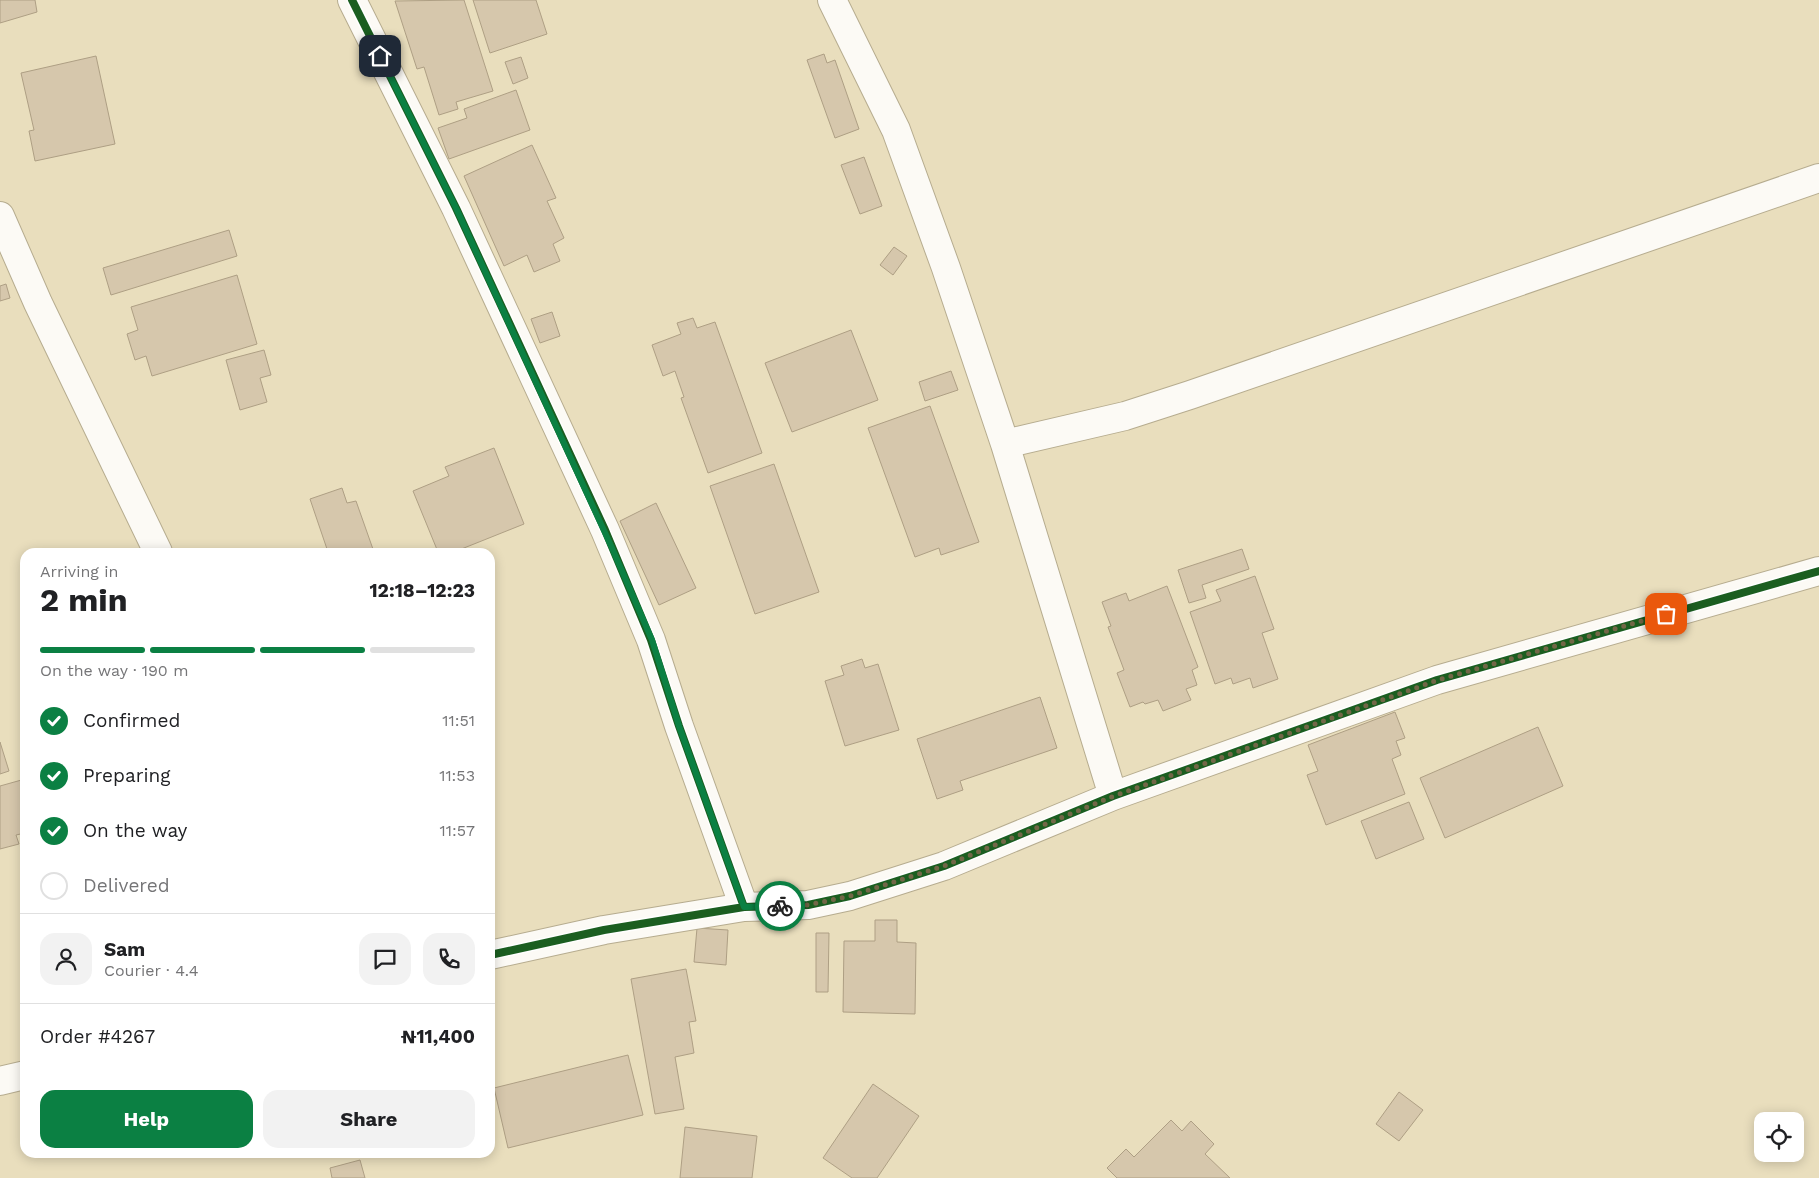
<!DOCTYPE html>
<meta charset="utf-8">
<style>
:root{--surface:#fff;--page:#f2f2f2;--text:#202124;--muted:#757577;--line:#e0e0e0;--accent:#0b8043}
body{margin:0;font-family:"Work Sans",sans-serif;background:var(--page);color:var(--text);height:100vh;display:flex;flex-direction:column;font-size:19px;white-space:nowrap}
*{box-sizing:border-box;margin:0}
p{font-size:16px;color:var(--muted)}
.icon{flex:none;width:28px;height:28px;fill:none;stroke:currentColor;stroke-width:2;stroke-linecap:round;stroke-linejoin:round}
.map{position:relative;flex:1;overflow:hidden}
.panel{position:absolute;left:20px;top:548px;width:475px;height:610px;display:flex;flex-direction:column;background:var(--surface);border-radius:15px;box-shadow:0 2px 12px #0003}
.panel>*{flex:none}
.controls{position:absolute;left:1754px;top:1112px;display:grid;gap:10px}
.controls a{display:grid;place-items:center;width:50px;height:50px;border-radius:10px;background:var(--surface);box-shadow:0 2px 12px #0003;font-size:25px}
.pin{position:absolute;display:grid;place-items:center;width:42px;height:42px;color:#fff;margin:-21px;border-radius:10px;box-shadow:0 2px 8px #0006}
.courier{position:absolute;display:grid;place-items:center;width:50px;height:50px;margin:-25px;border:4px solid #0b8043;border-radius:50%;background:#fff;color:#222;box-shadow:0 1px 6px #0007}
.headline em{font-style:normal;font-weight:700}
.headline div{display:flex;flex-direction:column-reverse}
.headline{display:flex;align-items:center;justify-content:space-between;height:85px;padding:0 20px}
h1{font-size:32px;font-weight:700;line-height:38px}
.bar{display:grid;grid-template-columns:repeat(4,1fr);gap:8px 5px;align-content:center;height:60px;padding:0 20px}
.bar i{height:6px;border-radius:4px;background:var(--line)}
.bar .selected{background:var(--accent)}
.bar p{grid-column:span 4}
.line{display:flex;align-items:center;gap:12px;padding:0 20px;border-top:1px solid var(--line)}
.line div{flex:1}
.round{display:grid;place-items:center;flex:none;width:52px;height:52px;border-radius:15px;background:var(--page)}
ol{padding:0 20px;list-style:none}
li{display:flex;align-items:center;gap:15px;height:55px}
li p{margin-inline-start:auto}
li .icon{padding:5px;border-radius:50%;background:var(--accent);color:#fff;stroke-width:4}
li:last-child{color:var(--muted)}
li i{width:28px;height:28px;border:2px solid var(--line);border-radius:50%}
.button{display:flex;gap:10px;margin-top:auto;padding:10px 20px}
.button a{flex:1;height:58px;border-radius:15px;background:var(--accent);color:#fff;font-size:20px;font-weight:700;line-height:58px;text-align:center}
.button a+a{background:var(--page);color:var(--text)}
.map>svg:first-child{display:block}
</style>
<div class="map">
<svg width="1819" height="1178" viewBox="0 0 1819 1178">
<rect width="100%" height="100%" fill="#e9debd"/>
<path fill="#d6c7ac" stroke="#ae9f84" d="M0 0H35L37 12 0 23Z
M464 0 493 91 456 102 458 109 439 115 424 67 417 69 395 1Z
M473 0H536L547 34 490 53Z
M824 54 827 63 835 60 859 129 835 138 807 60Z
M96 56 115 144 35 161 29 131 34 130 21 73Z
M521 57 528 78 513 84 505 62Z
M516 90 530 130 449 159 438 128 467 118 464 109Z
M532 145 556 198 547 201 564 238 553 244 560 261 534 272 527 255 504 266 464 176Z
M864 157 882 206 860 214 841 165Z
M229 230 237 256 111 295 103 268Z
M894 247 907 256 893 275 880 265Z
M237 275 257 344 152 376 146 356 135 360 127 334 138 330 131 307Z
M6 284 10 298 0 301V286Z
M552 312 560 336 540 343 531 319Z
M693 318 697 328 715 322 762 453 708 473 681 398 684 397 675 371 663 376 652 345 681 334 677 323Z
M851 330 878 400 792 432 765 363Z
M264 350 271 375 260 378 267 402 240 410 226 360Z
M951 371 958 390 925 401 919 382Z
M930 406 979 542 941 555 939 548 915 557 868 428Z
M494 448 524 524 454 552H438L413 491 449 476 445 467Z
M774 464 819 592 755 614 710 486Z
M342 488 347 503 356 501 374 552H328L310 499Z
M656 503 696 588 659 605 620 521Z
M1242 549 1249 569 1202 585 1206 598 1189 603 1178 570Z
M1255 576 1274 629 1262 633 1278 679 1253 688 1250 678 1233 684 1231 678 1215 684 1190 612 1221 601 1216 590Z
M1167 586 1198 667 1192 670 1197 685 1186 689 1191 700 1163 711 1158 700 1145 704 1143 702 1130 707 1117 673 1124 670 1108 627 1111 626 1102 602 1126 593 1129 601Z
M862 659 865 668 878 664 899 730 845 746 825 681 844 675 841 666Z
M1040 697 1057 748 960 781 963 790 937 799 917 739Z
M1395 712 1405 738 1396 741 1401 755 1392 759 1405 794 1326 825 1307 775 1318 771 1308 745Z
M1538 727 1563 786 1445 838 1420 778Z
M0 742 9 771 0 774Z
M25 779V833L16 835 19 844 0 849V786Z
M1409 802 1424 839 1376 859 1361 821Z
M875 920H897V942L916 943 915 1014 843 1012 844 941H875Z
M697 928 728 930 726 965 694 962Z
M816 933H829L828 992H816Z
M686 969 696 1021 689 1022 694 1053 675 1057 684 1109 655 1114 631 979Z
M628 1055 643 1115 508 1148 494 1088Z
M873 1084 919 1116 877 1178H852L823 1158Z
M1399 1092 1423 1110 1399 1141 1376 1124Z
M1171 1120 1182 1131 1191 1121 1214 1144 1205 1154 1230 1178H1117L1107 1168 1126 1149 1134 1157Z
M685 1127 757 1136 752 1178H680Z
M360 1160 365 1178H332L330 1168Z"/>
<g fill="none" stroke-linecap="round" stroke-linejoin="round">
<defs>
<path id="minor" d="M352 0 456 208 605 530 651 640 679 726 744 907
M832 0 896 130 946 268 1005 444 1113 796
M0 216 38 303 158 552
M1005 444 1125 416 1190 395 1819 178
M490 955 604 930 744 907 808 905 850 896 944 866 1113 796 1437 680 1819 571
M0 1081 25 1075"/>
</defs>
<use href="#minor" stroke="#b6ac8f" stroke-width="30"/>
<use href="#minor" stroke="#fcfaf5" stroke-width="28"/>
<defs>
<path id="cycleway" d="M352 0 456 208 605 530 651 640 679 726 744 907
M490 955 604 930 744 907 808 905 850 896 944 866 1113 796 1437 680 1819 571"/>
</defs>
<use href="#cycleway" stroke="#fff" stroke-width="11"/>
<use href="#cycleway" stroke="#1b5e20" stroke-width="8"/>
</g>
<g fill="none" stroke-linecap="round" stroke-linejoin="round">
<path stroke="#726747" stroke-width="5" stroke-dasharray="0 9" d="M780 906 808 905 850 896 944 866 1114 796 1438 680 1666 614"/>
<path stroke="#0b8043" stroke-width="6" d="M380 56 456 208 612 548 652 640 679 726 744 907 780 906"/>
</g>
</svg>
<div class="controls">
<a><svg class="icon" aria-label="locate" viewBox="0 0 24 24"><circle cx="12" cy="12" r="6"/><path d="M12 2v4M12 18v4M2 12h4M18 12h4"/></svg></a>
</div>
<div class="pin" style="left:1666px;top:614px;background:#ea580c"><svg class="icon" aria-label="bag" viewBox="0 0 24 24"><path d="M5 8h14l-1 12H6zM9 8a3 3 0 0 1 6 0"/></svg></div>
<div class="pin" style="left:380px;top:56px;background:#1f2937"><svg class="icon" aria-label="home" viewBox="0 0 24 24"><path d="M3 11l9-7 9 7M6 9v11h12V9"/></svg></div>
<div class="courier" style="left:780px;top:906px"><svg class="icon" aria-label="bike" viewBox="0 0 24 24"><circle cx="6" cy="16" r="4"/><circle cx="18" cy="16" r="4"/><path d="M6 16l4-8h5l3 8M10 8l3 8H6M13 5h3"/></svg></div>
<section class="panel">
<div class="headline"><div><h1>2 min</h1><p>Arriving in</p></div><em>12:18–12:23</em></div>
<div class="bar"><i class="selected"></i><i class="selected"></i><i class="selected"></i><i></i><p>On the way · 190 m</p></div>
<ol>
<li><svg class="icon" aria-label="check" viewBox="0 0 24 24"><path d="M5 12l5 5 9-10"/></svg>Confirmed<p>11:51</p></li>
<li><svg class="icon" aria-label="check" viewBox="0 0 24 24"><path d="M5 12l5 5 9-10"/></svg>Preparing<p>11:53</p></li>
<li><svg class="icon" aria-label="check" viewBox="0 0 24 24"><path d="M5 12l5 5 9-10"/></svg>On the way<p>11:57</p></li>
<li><i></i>Delivered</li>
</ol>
<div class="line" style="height:90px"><a class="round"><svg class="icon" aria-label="person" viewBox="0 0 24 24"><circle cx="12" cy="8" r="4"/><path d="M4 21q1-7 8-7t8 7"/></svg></a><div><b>Sam</b><p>Courier · 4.4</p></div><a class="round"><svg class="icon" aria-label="chat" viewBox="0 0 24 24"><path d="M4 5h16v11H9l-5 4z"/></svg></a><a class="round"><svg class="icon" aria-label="phone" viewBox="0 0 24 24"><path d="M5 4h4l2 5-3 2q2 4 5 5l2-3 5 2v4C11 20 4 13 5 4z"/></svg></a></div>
<div class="line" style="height:65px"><div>Order #4267</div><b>₦11,400</b></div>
<div class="button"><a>Help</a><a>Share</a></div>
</section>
</div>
